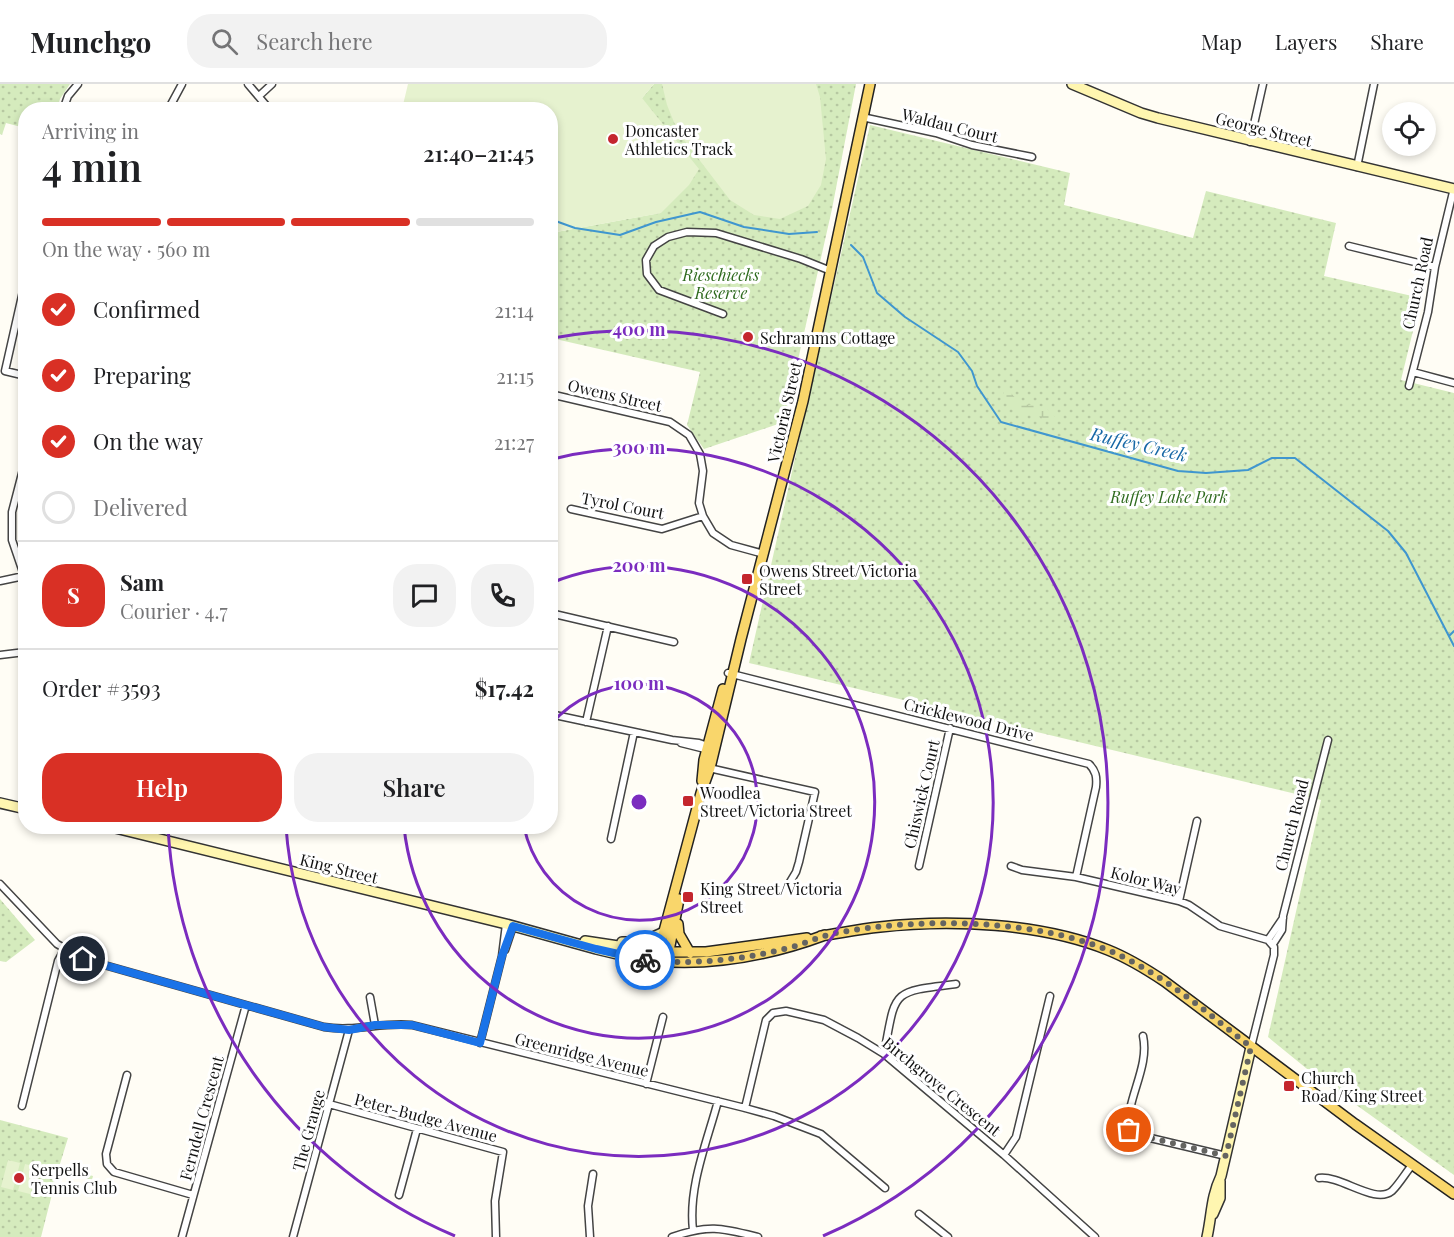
<!DOCTYPE html>
<meta charset="utf-8">
<style>
:root{--surface:#fff;--page:#f2f2f2;--text:#202124;--muted:#757577;--line:#e0e0e0;--accent:#d93025}
body{margin:0;font-family:"Playfair Display",serif;background:var(--page);color:var(--text);height:100vh;display:flex;flex-direction:column;font-size:22px;white-space:nowrap}
*{box-sizing:border-box;margin:0}
p{font-size:20px;color:var(--muted)}
.icon{flex:none;width:33px;height:33px;fill:none;stroke:currentColor;stroke-width:2;stroke-linecap:round;stroke-linejoin:round}
.map{position:relative;flex:1;overflow:hidden}
.sheet{position:absolute;left:18px;top:18px;width:540px;height:732px;display:flex;flex-direction:column;background:var(--surface);border-radius:24px;box-shadow:0 3px 9px #0003}
.sheet>*{flex:none}
.tools{position:absolute;left:1382px;top:18px;display:grid;gap:12px}
.tools a{display:grid;place-items:center;width:54px;height:54px;border-radius:50%;background:var(--surface);box-shadow:0 3px 9px #0003;font-size:30px}
.pin{position:absolute;display:grid;place-items:center;width:51px;height:51px;color:#fff;margin:-26px;border:3px solid #fff;border-radius:50%;box-shadow:0 2px 6px #0007}
.courier{position:absolute;display:grid;place-items:center;width:60px;height:60px;margin:-30px;border:4px solid #1a73e8;border-radius:50%;background:#fff;color:#222;box-shadow:0 2px 8px #0007}
.summary em{font-style:normal;font-weight:600}
.summary div{display:flex;flex-direction:column-reverse}
.summary{display:flex;align-items:center;justify-content:space-between;height:102px;padding:0 24px}
h1{font-size:39px;font-weight:600;line-height:45px}
.bar{display:grid;grid-template-columns:repeat(4,1fr);gap:9px 6px;align-content:center;height:72px;padding:0 24px}
.bar i{height:8px;border-radius:4px;background:var(--line)}
.bar .on{background:var(--accent)}
.bar p{grid-column:span 4}
.line{display:flex;align-items:center;gap:15px;padding:0 24px;border-top:2px solid var(--line)}
.line div{flex:1}
.round{display:grid;place-items:center;flex:none;width:63px;height:63px;border-radius:24px;background:var(--page)}
ol{padding:0 24px;list-style:none}
li{display:flex;align-items:center;gap:18px;height:66px}
li p{margin-inline-start:auto}
li .icon{padding:6px;border-radius:50%;background:var(--accent);color:#fff;stroke-width:4}
li:last-child{color:var(--muted)}
li i{width:33px;height:33px;border:3px solid var(--line);border-radius:50%}
.primary-button{display:flex;gap:12px;margin-top:auto;padding:12px 24px}
.primary-button a{flex:1;height:69px;border-radius:24px;background:var(--accent);color:#fff;font-size:24px;font-weight:600;line-height:69px;text-align:center}
.primary-button a+a{background:var(--page);color:var(--text)}
header{display:flex;align-items:center;gap:36px;box-sizing:border-box;height:84px;padding:0 30px;background:var(--surface);border-bottom:2px solid var(--line)}
header strong{font-size:28px}
nav{display:flex;gap:33px;margin-inline-start:auto;font-size:21px}
.search{width:420px;height:54px;background:var(--page);display:flex;align-items:center;gap:15px;box-sizing:border-box;padding:0 21px;border-radius:24px;color:var(--muted);font-size:22px}
.map>svg:first-child{display:block}
</style>
<header>
<strong>Munchgo</strong>
<div class="search"><svg class="icon" aria-label="search" viewBox="0 0 24 24"><circle cx="10" cy="10" r="6"/><path d="M15 15l6 6"/></svg>Search here</div>
<nav><a>Map</a><a>Layers</a><a>Share</a></nav>
</header>
<div class="map">
<svg width="1454" height="1153" viewBox="0 0 1454 1153">
<defs>
<pattern id="grass-dots" width="8" height="8" patternUnits="userSpaceOnUse" patternTransform="scale(1.5)"><rect width="8" height="8" fill="#d5ebbd"/><path d="M2 2h.1M6 6h.1" fill="none" stroke="#b6c8a1" stroke-width="1.8" stroke-linecap="round"/></pattern>
<pattern id="wetland-marsh" width="20" height="14" patternUnits="userSpaceOnUse" patternTransform="scale(1.5)"><rect width="20" height="14" fill="#d5ebbd"/><path d="M1 5h8M5 5V1M11 12h8M15 12V8" fill="none" stroke="#b6c8a1"/></pattern>
</defs>
<rect width="100%" height="100%" fill="#fffdf5"/>
<path fill="url(#grass-dots)" d="M0 0H70L60 15 57 25 26 26 25 44 6 39 2 51 0 50Z
M654 0H856L832 125 784 338 704 365 687 341 700 288 551 254V149L660 129 642 14Z
M870 41 1070 89 1064 121 1193 154 1206 107 1336 139 1324 192 1421 214 1401 296 1454 309V1091L1348 1015H1344L1268 953 1321 716 749 579Z
M0 815 35 856 6 878 0 877Z
M0 1036 68 1054 59 1083 93 1092 92 1096 58 1087 41 1153H0Z"/>
<path fill="url(#wetland-marsh)" d="M1008 306 1022 321C1036 320 1051 322 1057 337L1052 338 1032 329 1019 332 1004 313V307Z"/>
<path fill="#e6f2cf" d="M408 0H654L642 14 699 85 689 101 661 129 551 149 550 26 402 25Z
M662 0H816L820 13 826 75 821 101 808 122 780 135 754 131 730 116 678 48 667 21Z
M8 1076 20 1079 13 1106 1 1103Z
M25 1080 37 1083 30 1110 18 1107Z"/>
<g fill="none" stroke-linecap="round" stroke-linejoin="round">
<path stroke="#3f96cf" stroke-width="2" d="M550 135 575 144 620 151 656 138 700 128 744 143 789 150 817 148
M851 161 863 173 877 209 905 233 958 268 972 287 977 302 1001 338 1178 387 1206 389 1248 386 1272 374H1295L1388 447 1406 469 1454 562
M1449 552 1454 547"/>
<defs>
<path id="street" d="M248 0 270 26
M259 12 272 0
M63 26 68 12 78 0
M168 26 182 0
M862 33 936 49 972 61 1032 73
M1250 58 1263 0
M1357 83 1374 0
M1349 162 1435 183
M26 194 5 287 26 292
M723 230 659 206 647 190 646 176 654 162 668 153 687 148 716 149 801 175 831 187
M1413 288 1454 299
M1409 302 1428 228 1435 183 1454 104
M550 310 670 338 689 351 700 370 703 387 699 419 703 432 713 449 731 461 764 470
M26 374 12 428V456L26 497
M571 425 662 445 703 432
M0 497 24 492
M550 529 674 558
M0 571 25 568
M728 589 1089 680C1096 687 1097 693 1096 703L1076 793
M550 630 672 656 699 659 711 663
M586 638 608 542
M681 659 709 666
M709 684 815 708 799 778 796 788 790 798
M611 755 634 648
M919 782 950 644
M1011 782 1022 786 1076 793 1179 817 1189 821 1220 842 1268 856 1274 863V871L1251 963
M0 800 57 860 83 875 324 943C355 948 381 938 412 941L745 1024 774 1032 821 1050 885 1104
M1179 817 1197 737
M1268 856 1283 834
M1273 860 1282 846 1283 832 1328 656
M505 866 513 842
M370 913 375 941
M1143 952C1150 984 1125 1016 1129 1046L1142 1052 1226 1072
M480 959 502 872 506 840
M884 970C896 906 890 908 956 900
M127 991 106 1070 107 1080 114 1088 193 1111
M646 1000 663 933
M329 1020 503 1068 495 1117 496 1153
M22 1022 58 877 64 866
M745 1024 766 936 773 929 786 927 824 936 858 954 884 970 1004 1071 1095 1153
M1121 1051 1129 1046
M1004 1071 1016 1053 1050 912
M1319 1094C1341 1091 1375 1121 1392 1107 1400 1099 1406 1088 1413 1080
M399 1111 417 1045
M919 1130 948 1153
M693 1146C688 1103 707 1058 718 1017
M182 1153 246 921
M293 1153 349 946
M590 1153 588 1122 593 1090
M672 1153C709 1140 722 1144 758 1153"/>
<path id="secondary" d="M1072 0 1141 29 1158 34 1454 105
M0 719 26 725
M107 742 506 840 596 865 634 874 656 877
M585 857 658 868
M622 858H642L664 848
M1213 1130 1220 1114V1097
M1207 1153C1212 1130 1211 1113 1221 1092L1251 963"/>
<path id="primary" d="M702 697 704 676 723 605
M678 840 679 850 690 869
M825 851C771 871 713 882 656 877L701 709 710 684 741 555 803 317 870 0
M821 852C841 849 860 845 880 843 951 835 1041 839 1108 866 1128 874 1146 885 1164 897L1355 1040 1454 1110
M658 868H706L807 854
M668 872 679 815"/>
</defs>
<use href="#street" stroke="#444" stroke-width="9"/>
<use href="#secondary" stroke="#333" stroke-width="12"/>
<use href="#primary" stroke="#222" stroke-width="12"/>
<use href="#street" stroke="#fff" stroke-width="6"/>
<use href="#secondary" stroke="#fff6b0" stroke-width="9"/>
<use href="#primary" stroke="#f9d66b" stroke-width="9"/>
</g>
<g fill="none" stroke-linecap="round" stroke-linejoin="round">
<path stroke="#646461" stroke-width="6" stroke-dasharray="0 10.8" d="M645 876C693 881 741 876 788 864 805 860 820 852 836 849 920 833 1044 834 1121 872 1169 895 1210 931 1251 963L1226 1072 1142 1052 1129 1046"/>
<path stroke="#1a73e8" stroke-width="8" d="M83 875 324 943 349 946 375 941H412L480 959 502 872 513 842 596 865 645 876"/>
</g>
<g fill="none" stroke="#7b2cbf" stroke-width="3">
<path d="M551 640A118 118 0 1 1 524 743"/>
<path d="M551 499A236 236 0 1 1 404 743"/>
<path d="M553 375A354 354 0 1 1 286 743"/>
<path d="M455 1152A472 472 0 0 1 168 743M553 254A472 472 0 0 1 823 1152"/>
</g>
<g fill="#c4262e" stroke="#fff" stroke-width="2">
<circle cx="613" cy="55" r="6"/>
<circle cx="748" cy="253" r="6"/>
<rect x="741" y="489" width="12" height="12" rx="3"/>
<rect x="682" y="711" width="12" height="12" rx="3"/>
<rect x="682" y="807" width="12" height="12" rx="3"/>
<rect x="1283" y="996" width="12" height="12" rx="3"/>
<circle cx="19" cy="1094" r="6"/>
</g>
<g text-anchor="middle" dominant-baseline="central" stroke-width="6" stroke-linejoin="round" paint-order="stroke">
<g font-size="16" fill="#111" stroke="#fff">
<text transform="translate(950 41) rotate(14)">Waldau Court</text>
<text transform="translate(1264 45) rotate(14)">George Street</text>
<text transform="translate(1417 199) rotate(-78)">Church Road</text>
<text transform="translate(615 311) rotate(13)">Owens Street</text>
<text transform="translate(784 328) rotate(-77)">Victoria Street</text>
<text transform="translate(623 421) rotate(11)">Tyrol Court</text>
<text transform="translate(969 635) rotate(14)">Cricklewood Drive</text>
<text transform="translate(921 710) rotate(-77)">Chiswick Court</text>
<text transform="translate(1291 741) rotate(-76)">Church Road</text>
<text transform="translate(339 784) rotate(14)">King Street</text>
<text transform="translate(1146 796) rotate(14)">Kolor Way</text>
<text transform="translate(582 970) rotate(14)">Greenridge Avenue</text>
<text transform="translate(942 1002) rotate(39)">Birchgrove Crescent</text>
<text transform="translate(426 1033) rotate(15)">Peter-Budge Avenue</text>
<text transform="translate(201 1034) rotate(-75)">Ferndell Crescent</text>
<text transform="translate(308 1046) rotate(-75)">The Grange</text>
</g>
<g font-size="16" fill="#111" stroke="#fff" text-anchor="start">
<text x="625" y="46">Doncaster<tspan x="625" dy="18">Athletics Track</tspan></text>
<text x="760" y="253">Schramms Cottage</text>
<text x="759" y="486">Owens Street/Victoria<tspan x="759" dy="18">Street</tspan></text>
<text x="700" y="708">Woodlea<tspan x="700" dy="18">Street/Victoria Street</tspan></text>
<text x="700" y="804">King Street/Victoria<tspan x="700" dy="18">Street</tspan></text>
<text x="1301" y="993">Church<tspan x="1301" dy="18">Road/King Street</tspan></text>
<text x="31" y="1085">Serpells<tspan x="31" dy="18">Tennis Club</tspan></text>
</g>
<g font-size="16" font-style="italic" fill="#2f6b1f" stroke="#fff">
<text x="721" y="190">Rieschiecks<tspan x="721" dy="18">Reserve</tspan></text>
<text x="1169" y="412">Ruffey Lake Park</text>
</g>
<g font-size="18" font-style="italic" fill="#1768a6" stroke="#fff">
<text transform="translate(1139 360) rotate(13)">Ruffey Creek</text>
</g>
</g>
<circle cx="639" cy="718" r="9" fill="#7b2cbf" stroke="#fff" stroke-width="3"/>
<g font-size="18" text-anchor="middle" font-weight="bold" fill="#7b2cbf" stroke="#fff" stroke-width="6" stroke-linejoin="round" paint-order="stroke">
<text x="639" y="252">400 m</text>
<text x="639" y="370">300 m</text>
<text x="639" y="488">200 m</text>
<text x="639" y="606">100 m</text>
</g>
</svg>
<div class="tools">
<a><svg class="icon" aria-label="locate" viewBox="0 0 24 24"><circle cx="12" cy="12" r="6"/><path d="M12 2v4M12 18v4M2 12h4M18 12h4"/></svg></a>
</div>
<div class="pin" style="left:1129px;top:1046px;background:#ea580c"><svg class="icon" aria-label="bag" viewBox="0 0 24 24"><path d="M5 8h14l-1 12H6zM9 8a3 3 0 0 1 6 0"/></svg></div>
<div class="pin" style="left:83px;top:875px;background:#1f2937"><svg class="icon" aria-label="home" viewBox="0 0 24 24"><path d="M3 11l9-7 9 7M6 9v11h12V9"/></svg></div>
<div class="courier" style="left:645px;top:876px"><svg class="icon" aria-label="bike" viewBox="0 0 24 24"><circle cx="6" cy="16" r="4"/><circle cx="18" cy="16" r="4"/><path d="M6 16l4-8h5l3 8M10 8l3 8H6M13 5h3"/></svg></div>
<section class="sheet">
<div class="summary"><div><h1>4 min</h1><p>Arriving in</p></div><em>21:40–21:45</em></div>
<div class="bar"><i class="on"></i><i class="on"></i><i class="on"></i><i></i><p>On the way · 560 m</p></div>
<ol>
<li><svg class="icon" aria-label="check" viewBox="0 0 24 24"><path d="M5 12l5 5 9-10"/></svg>Confirmed<p>21:14</p></li>
<li><svg class="icon" aria-label="check" viewBox="0 0 24 24"><path d="M5 12l5 5 9-10"/></svg>Preparing<p>21:15</p></li>
<li><svg class="icon" aria-label="check" viewBox="0 0 24 24"><path d="M5 12l5 5 9-10"/></svg>On the way<p>21:27</p></li>
<li><i></i>Delivered</li>
</ol>
<div class="line" style="height:108px"><b class="round" style="background:var(--accent);color:#fff">S</b><div><b>Sam</b><p>Courier · 4.7</p></div><a class="round"><svg class="icon" aria-label="chat" viewBox="0 0 24 24"><path d="M4 5h16v11H9l-5 4z"/></svg></a><a class="round"><svg class="icon" aria-label="phone" viewBox="0 0 24 24"><path d="M5 4h4l2 5-3 2q2 4 5 5l2-3 5 2v4C11 20 4 13 5 4z"/></svg></a></div>
<div class="line" style="height:78px"><div>Order #3593</div><b>$17.42</b></div>
<div class="primary-button"><a>Help</a><a>Share</a></div>
</section>
</div>
